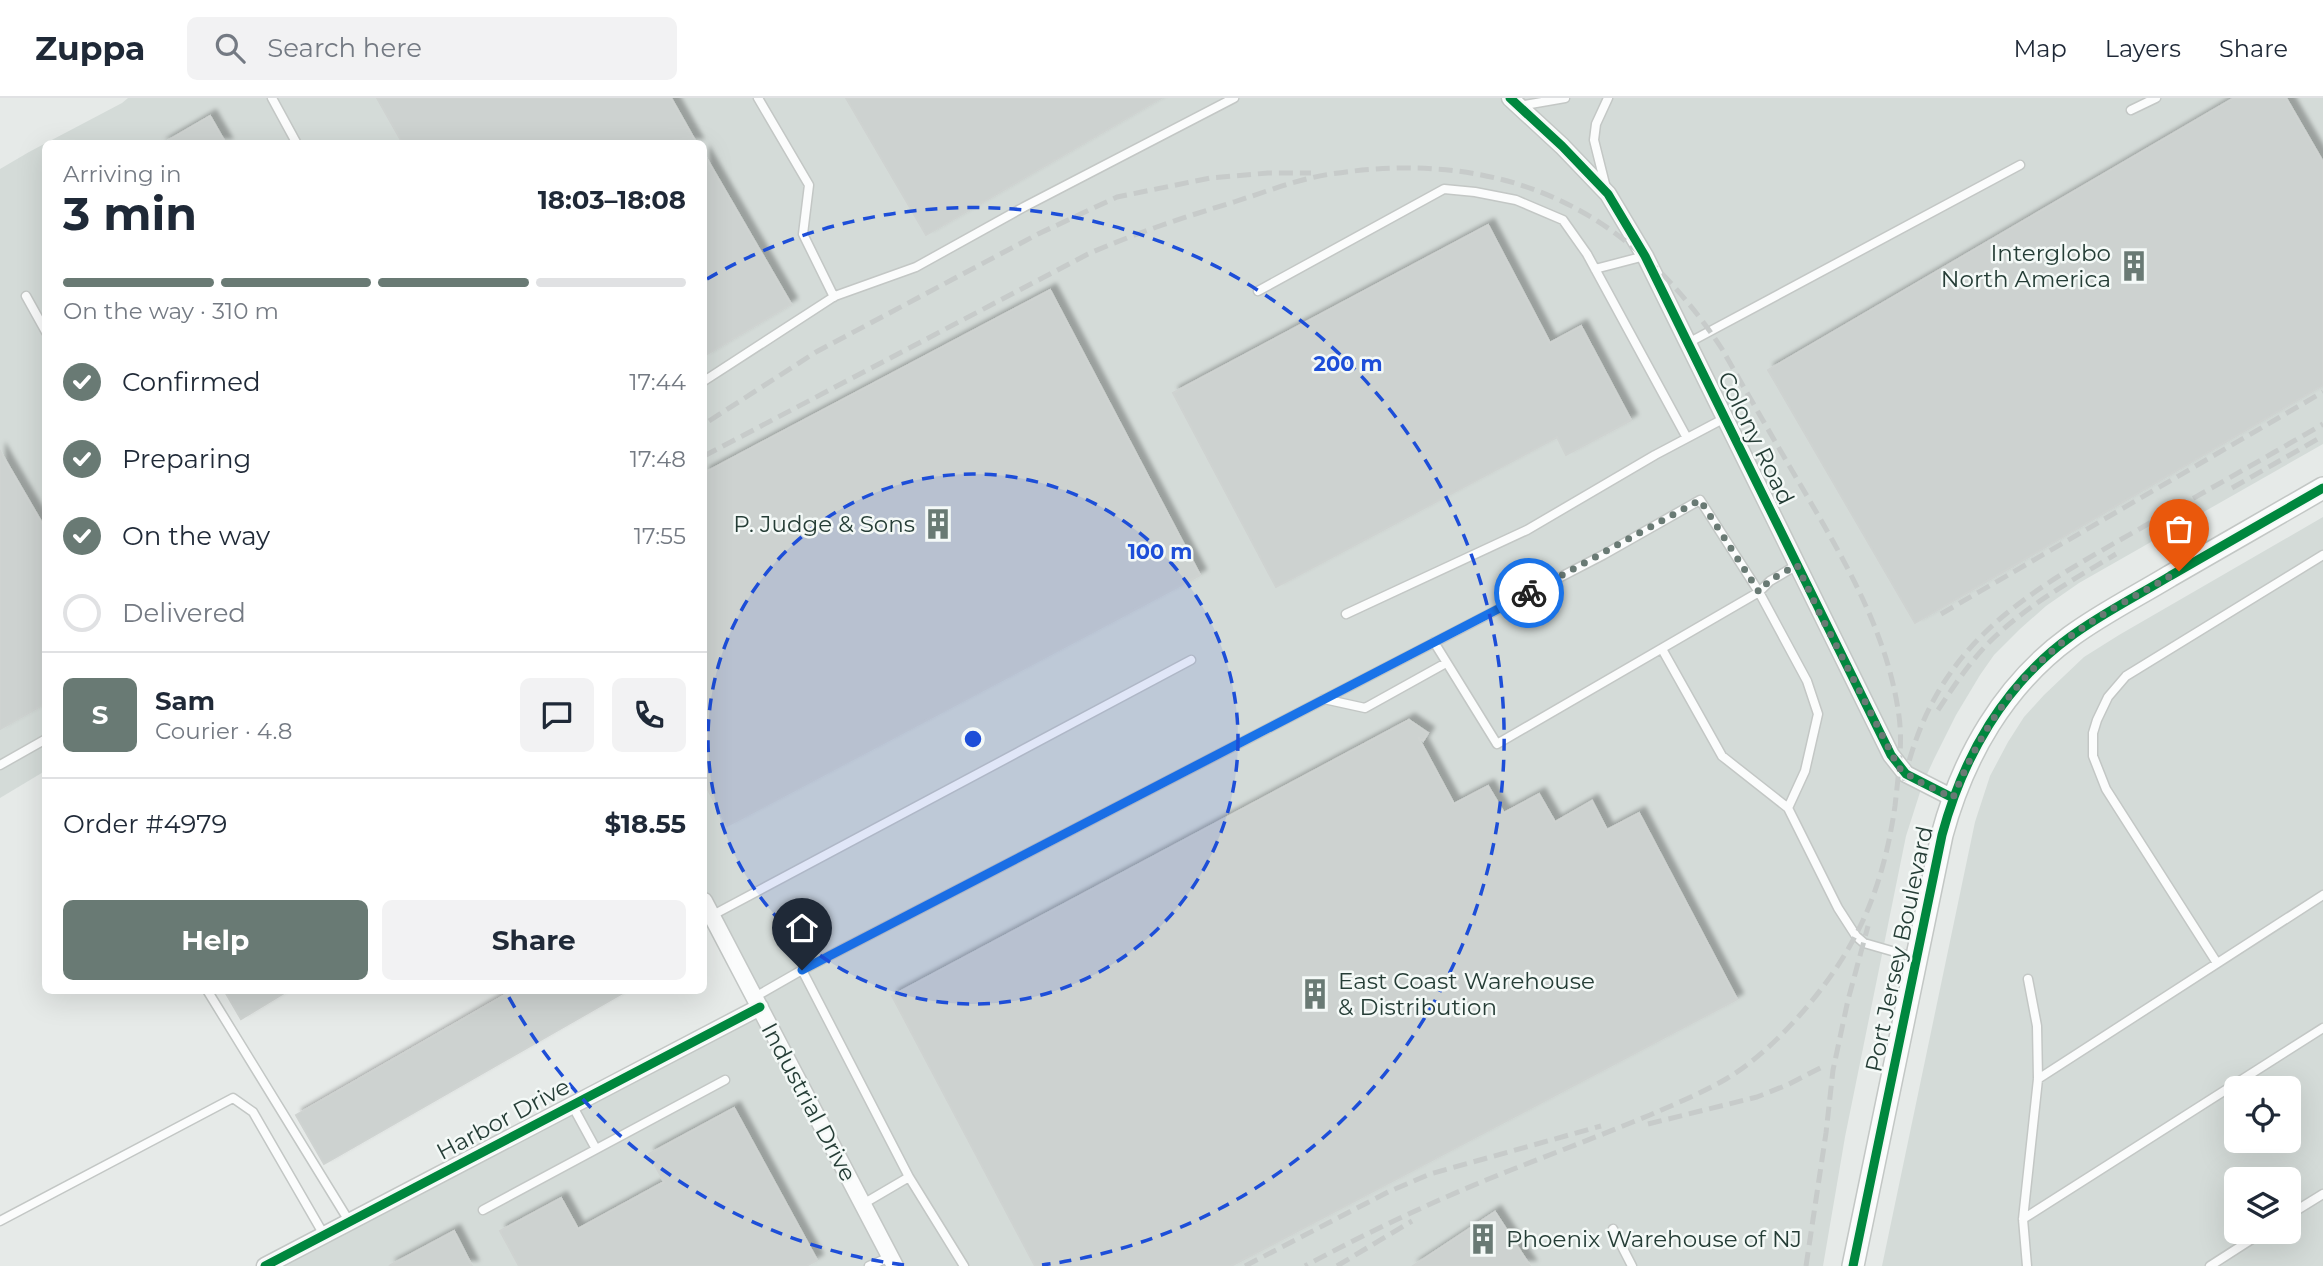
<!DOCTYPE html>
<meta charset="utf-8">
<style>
:root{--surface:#fff;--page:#f2f2f3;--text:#1f2937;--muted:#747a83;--line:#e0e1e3;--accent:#697a74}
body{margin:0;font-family:Montserrat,sans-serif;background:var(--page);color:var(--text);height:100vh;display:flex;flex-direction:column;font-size:26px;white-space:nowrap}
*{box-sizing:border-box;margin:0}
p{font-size:23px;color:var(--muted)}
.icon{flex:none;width:38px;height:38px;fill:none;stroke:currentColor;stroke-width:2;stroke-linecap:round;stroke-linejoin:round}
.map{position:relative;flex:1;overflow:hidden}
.details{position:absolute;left:42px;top:42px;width:665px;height:854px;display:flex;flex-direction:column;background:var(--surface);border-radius:10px;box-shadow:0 7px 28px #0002}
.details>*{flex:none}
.buttons{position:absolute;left:2224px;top:978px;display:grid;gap:14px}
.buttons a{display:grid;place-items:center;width:77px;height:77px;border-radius:10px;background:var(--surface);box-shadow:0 7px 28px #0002;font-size:35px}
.pin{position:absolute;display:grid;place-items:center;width:60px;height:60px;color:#fff;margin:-72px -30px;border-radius:50% 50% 50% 0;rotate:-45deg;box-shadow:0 0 7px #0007}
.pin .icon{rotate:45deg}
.courier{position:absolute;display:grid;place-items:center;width:70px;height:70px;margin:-35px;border:5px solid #1a73e8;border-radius:50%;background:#fff;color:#222;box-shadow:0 2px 9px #0007}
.headline em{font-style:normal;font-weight:700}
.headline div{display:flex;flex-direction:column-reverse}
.headline{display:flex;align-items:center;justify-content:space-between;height:119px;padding:0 21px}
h1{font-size:46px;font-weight:700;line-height:52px}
.bar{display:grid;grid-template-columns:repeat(4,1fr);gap:10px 7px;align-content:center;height:84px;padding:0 21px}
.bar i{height:9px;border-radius:5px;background:var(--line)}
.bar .selected{background:var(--accent)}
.bar p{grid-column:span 4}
.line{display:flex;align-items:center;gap:18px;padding:0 21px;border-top:2px solid var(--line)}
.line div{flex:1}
.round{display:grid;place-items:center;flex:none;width:74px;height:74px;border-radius:10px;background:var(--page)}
ol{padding:0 21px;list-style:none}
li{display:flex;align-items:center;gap:21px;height:77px}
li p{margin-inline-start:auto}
li .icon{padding:7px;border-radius:50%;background:var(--accent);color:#fff;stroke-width:4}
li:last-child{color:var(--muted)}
li i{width:38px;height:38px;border:4px solid var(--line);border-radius:50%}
.primary-button{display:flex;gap:14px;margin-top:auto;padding:14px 21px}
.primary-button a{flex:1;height:80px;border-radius:10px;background:var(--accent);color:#fff;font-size:28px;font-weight:700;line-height:80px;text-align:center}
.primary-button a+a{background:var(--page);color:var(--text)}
header{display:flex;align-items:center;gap:42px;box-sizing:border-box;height:98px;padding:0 35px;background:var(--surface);border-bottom:2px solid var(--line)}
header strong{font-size:33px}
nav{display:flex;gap:38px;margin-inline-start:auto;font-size:24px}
.search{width:490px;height:63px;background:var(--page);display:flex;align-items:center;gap:18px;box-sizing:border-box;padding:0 24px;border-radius:10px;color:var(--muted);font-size:26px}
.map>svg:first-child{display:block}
</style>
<header>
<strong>Zuppa</strong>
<div class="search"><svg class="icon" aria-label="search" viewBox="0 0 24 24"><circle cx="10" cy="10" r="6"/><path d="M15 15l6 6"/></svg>Search here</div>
<nav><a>Map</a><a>Layers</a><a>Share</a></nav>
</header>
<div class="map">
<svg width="2323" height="1168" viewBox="0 0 2323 1168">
<defs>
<filter id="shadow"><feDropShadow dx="6" dy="-6" stdDeviation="2" flood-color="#0004"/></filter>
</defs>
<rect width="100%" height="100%" fill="#e6eae8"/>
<path fill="#d4dbd8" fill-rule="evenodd" d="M128 0H2323V346L2079 485 2046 508 2020 531 1994 557 1980 577 1956 617 1934 661 1923 685 1906 738 1845 1039 1823 1168H262L755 902 704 804V46H46L45 673 0 700V71L29 54 122 5Z
M2323 419V1168H1882L1975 724 1990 678 2008 644 2024 619 2044 597 2084 559 2119 537ZM2236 990H2289V1043H2236ZM2236 1082H2289V1134H2236Z"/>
<path fill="#cdd2d0" stroke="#cfd3d1" stroke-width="2" filter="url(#shadow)" d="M377 0H671L697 46H403Z
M846 0H1161L926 137Z
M2234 0H2286L2323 64V287L1915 525 1768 272Z
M210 18 226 46H162Z
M704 56 791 206 704 258Z
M1488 127 1550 245 1581 228 1631 322 1566 357 1557 339 1276 489 1173 295Z
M1050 192 1200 477 727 728 704 684V375Z
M0 353 46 432V605L0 631Z
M1409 622 1428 635 1423 643 1418 639 1454 706 1488 688 1504 715 1539 696 1555 724 1592 703 1607 732 1639 715 1737 901 1231 1168H1035L892 898Z
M224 892H289L241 921Z
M514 892H628L324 1066 296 1017Z
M734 1010 817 1162 806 1168H519L500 1133 561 1100 578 1131 664 1084 649 1056Z
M1495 1114 1530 1168H1413Z
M454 1133 472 1168H389Z"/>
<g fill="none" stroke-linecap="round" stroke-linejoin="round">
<defs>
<path id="service" d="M272 0 297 46
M758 0 809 87 803 136 834 199
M1519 8 1565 0
M2131 12 2156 0
M1606 90 1594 42 1596 26 1608 0
M1595 171 1645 158
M1258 193 1444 91 1475 94 1516 102 1563 122 1587 156 1687 340
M26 198 46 234
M1688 245 2020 67
M704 283 835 198 916 169 1024 109 1234 0
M1346 516 1527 432 1655 357 1725 320
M1434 544 1497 646 1759 494 1770 483 1797 467
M1662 551 1722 658 1788 710 1838 810 1856 838 1864 845 1916 860
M1324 601 1365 610 1446 565
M0 667 46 641
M711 818 1191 562
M2217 865 2106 691 2093 658V635L2097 622 2108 599 2126 578 2323 457
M802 872 909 1079 964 1168
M207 892 349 1123
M755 899 802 872 1603 457 1700 402 1759 494 1807 583 1818 616 1805 673 1788 710
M2038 981 2323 797
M572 1007 596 1051
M863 1106 909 1079
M483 1112 725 982
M2289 1117 2323 1096
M2023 1121 2323 930
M0 1123 233 1000 253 1014 324 1137
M1613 1131 1632 1168
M869 1168 890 1159
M2027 1168 2023 1121 2038 981 2037 928 2028 881
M2210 1168 2263 1134"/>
<path id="minor" d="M1510 0 1562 48 1608 96 1645 158 1891 657 1906 676 1953 700
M704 803 895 1168
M265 1168 760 909"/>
<path id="tertiary" d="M1853 1168 1942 737C1963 659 2004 587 2070 539 2101 516 2137 498 2170 478 2221 449 2272 419 2323 390"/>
</defs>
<use href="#service" stroke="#c3c7c5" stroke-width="11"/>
<use href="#minor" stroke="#c3c7c5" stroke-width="19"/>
<use href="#tertiary" stroke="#c3c7c5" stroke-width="24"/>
<use href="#service" stroke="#fbfcfc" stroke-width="8"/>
<use href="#minor" stroke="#fbfcfc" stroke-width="16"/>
<use href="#tertiary" stroke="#fbfcfc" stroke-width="21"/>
<path stroke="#c7cbca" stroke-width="5" stroke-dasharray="14 7" stroke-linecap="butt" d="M709 323 816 254 1038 136 1117 99 1210 80 1268 75H1311
M704 358 1088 156C1136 135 1184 119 1234 104 1265 94 1298 81 1331 76 1501 50 1628 108 1722 251 1750 300 1778 349 1807 398 1847 467 1888 537 1899 618 1903 647 1898 679 1895 708 1888 756 1876 801 1852 844 1826 892 1774 953 1726 981 1702 995 1675 1006 1650 1017 1604 1036 1557 1054 1511 1072 1440 1100 1372 1132 1305 1168
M2232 390 2323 338
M1941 516 2323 294
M1938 612C1956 585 1974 557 1999 535 2033 504 2076 480 2116 456
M1904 683C1937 539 2031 493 2148 426 2206 393 2265 360 2323 326
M1648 1026 1757 999 1787 987 1826 967
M1245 1168 1388 1094 1430 1076 1601 1028
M1337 1168 1412 1123
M1806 1168 1826 1035 1833 972 1848 902 1868 828"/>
<defs>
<path id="cycleway" d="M1510 0 1562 48 1608 96 1645 158 1891 657 1906 676 1953 700
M265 1168 760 909
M1853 1168 1942 737C1963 659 2004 587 2070 539 2101 516 2137 498 2170 478 2221 449 2272 419 2323 390"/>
</defs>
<use href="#cycleway" stroke="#f4f9f7" stroke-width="13"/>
<use href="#cycleway" stroke="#00873e" stroke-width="9"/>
</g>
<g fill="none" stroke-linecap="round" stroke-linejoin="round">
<path stroke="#697a74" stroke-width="7" stroke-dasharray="0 12.6" d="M1529 495 1700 402 1759 494 1770 482 1797 467 1819 514 1899 670 1916 682 1953 700C1978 637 2014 581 2068 540 2103 514 2142 495 2179 473"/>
<path stroke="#1a73e8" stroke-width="9" d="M802 872 1529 495"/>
</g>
<circle cx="973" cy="641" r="265" fill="#1d4ed8" fill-opacity=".12"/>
<g fill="none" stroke="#1d4ed8" stroke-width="3.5" stroke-dasharray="12 9">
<circle cx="973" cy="641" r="265"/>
<path d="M904 1167A531 531 0 0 1 506 894M707 181A531 531 0 1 1 1042 1167"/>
</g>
<defs>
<symbol id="building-bare" viewBox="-9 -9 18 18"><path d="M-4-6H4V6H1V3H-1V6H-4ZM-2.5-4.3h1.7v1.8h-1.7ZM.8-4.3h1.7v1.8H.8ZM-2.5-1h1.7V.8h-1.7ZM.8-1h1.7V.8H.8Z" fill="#697a74" stroke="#f4f9f7" stroke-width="2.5" paint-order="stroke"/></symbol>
</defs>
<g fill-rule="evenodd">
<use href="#building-bare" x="2112" y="146" width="44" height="44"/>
<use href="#building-bare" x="916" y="404" width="44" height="44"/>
<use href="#building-bare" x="1293" y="874" width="44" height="44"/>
<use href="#building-bare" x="1461" y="1119" width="44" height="44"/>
</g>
<g text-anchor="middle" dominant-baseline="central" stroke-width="5" stroke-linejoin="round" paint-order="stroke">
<g font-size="23" fill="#253d36" stroke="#f4f9f7" text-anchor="end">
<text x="2111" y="155">Interglobo<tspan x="2111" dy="26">North America</tspan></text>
<text x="915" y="426">P. Judge &amp; Sons</text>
<text x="1338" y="883" text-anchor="start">East Coast Warehouse<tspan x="1338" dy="26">&amp; Distribution</tspan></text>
<text x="1506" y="1141" text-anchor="start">Phoenix Warehouse of NJ</text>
</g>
<g font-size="23" fill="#253d36" stroke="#f4f9f7">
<text transform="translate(1756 340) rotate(64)">Colony Road</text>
<text transform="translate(1899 851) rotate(-78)">Port Jersey Boulevard</text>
<text transform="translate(809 1004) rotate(62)">Industrial Drive</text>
<text transform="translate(503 1021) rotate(-28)">Harbor Drive</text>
</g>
</g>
<circle cx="973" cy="641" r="10" fill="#1d4ed8" stroke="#f4f9f7" stroke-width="3.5"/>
<g font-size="21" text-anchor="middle" font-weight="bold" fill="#1d4ed8" stroke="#f4f9f7" stroke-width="5" stroke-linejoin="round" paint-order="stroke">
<text x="1348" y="273">200 m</text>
<text x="1160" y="461">100 m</text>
</g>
</svg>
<div class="buttons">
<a><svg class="icon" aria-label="locate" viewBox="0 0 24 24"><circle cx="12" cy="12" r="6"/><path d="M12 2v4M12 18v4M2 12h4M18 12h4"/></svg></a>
<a><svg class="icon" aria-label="layers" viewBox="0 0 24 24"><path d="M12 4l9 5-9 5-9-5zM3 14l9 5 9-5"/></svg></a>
</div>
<div class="pin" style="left:2179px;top:473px;background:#ea580c"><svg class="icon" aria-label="bag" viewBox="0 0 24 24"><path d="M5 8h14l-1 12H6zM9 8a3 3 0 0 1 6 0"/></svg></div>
<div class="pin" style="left:802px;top:872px;background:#1f2937"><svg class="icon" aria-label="home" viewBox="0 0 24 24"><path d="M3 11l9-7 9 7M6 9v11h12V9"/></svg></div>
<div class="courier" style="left:1529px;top:495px"><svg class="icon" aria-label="bike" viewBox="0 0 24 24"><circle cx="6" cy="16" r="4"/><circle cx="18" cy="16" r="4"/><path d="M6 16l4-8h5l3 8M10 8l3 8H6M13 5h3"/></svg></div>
<section class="details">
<div class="headline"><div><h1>3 min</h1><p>Arriving in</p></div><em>18:03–18:08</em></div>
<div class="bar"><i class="selected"></i><i class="selected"></i><i class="selected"></i><i></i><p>On the way · 310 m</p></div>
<ol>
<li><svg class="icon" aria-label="check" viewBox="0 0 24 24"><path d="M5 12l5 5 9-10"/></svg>Confirmed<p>17:44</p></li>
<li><svg class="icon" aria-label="check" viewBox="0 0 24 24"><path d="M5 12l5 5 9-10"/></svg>Preparing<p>17:48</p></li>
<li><svg class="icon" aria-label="check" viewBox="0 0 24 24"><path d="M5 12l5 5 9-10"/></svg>On the way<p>17:55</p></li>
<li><i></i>Delivered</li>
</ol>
<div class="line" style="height:126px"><b class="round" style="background:var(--accent);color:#fff">S</b><div><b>Sam</b><p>Courier · 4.8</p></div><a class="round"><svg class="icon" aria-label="chat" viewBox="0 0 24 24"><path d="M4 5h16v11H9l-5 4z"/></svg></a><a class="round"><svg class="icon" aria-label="phone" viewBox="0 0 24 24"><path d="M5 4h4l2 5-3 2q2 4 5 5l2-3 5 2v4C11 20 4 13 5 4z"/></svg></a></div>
<div class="line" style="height:91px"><div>Order #4979</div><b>$18.55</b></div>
<div class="primary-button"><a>Help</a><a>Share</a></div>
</section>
</div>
